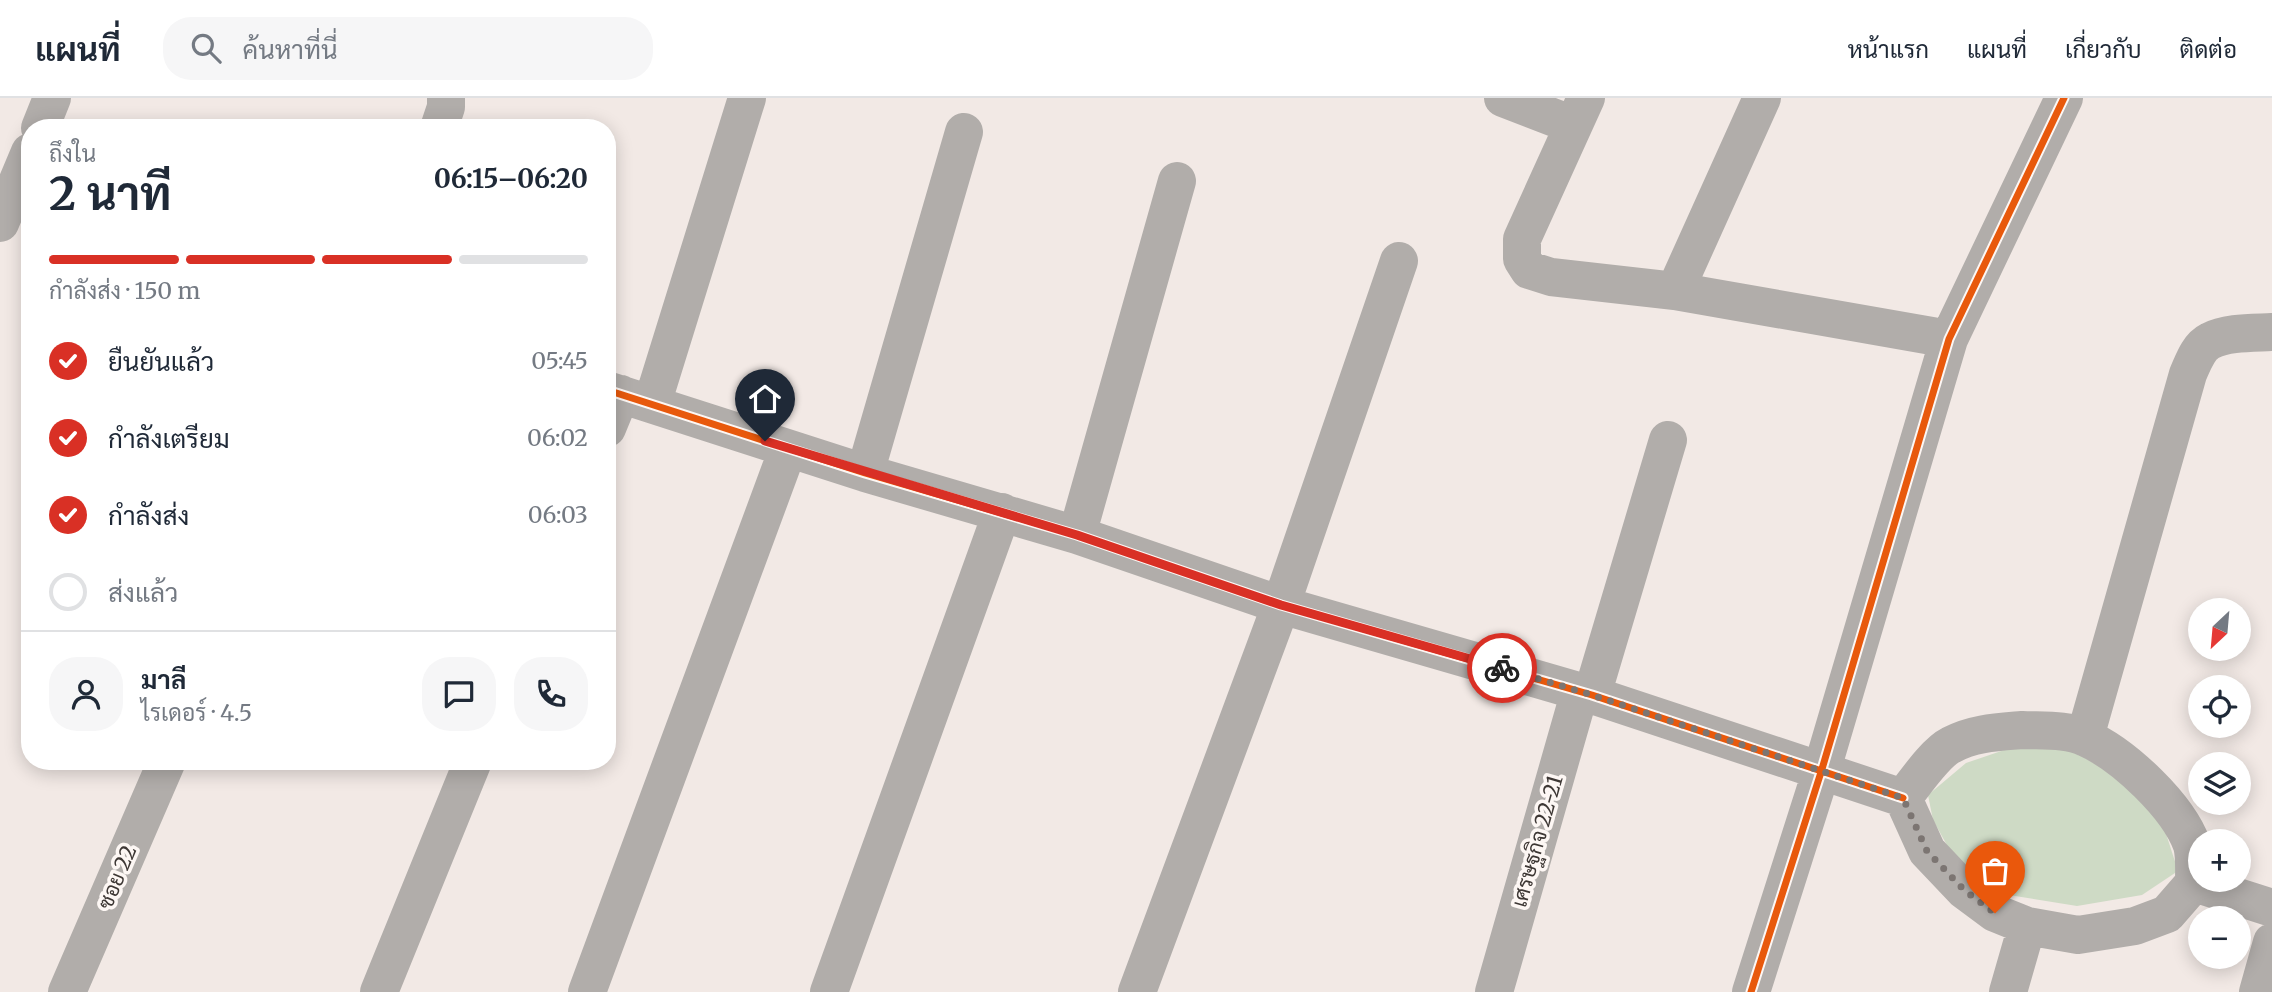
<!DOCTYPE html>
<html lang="th">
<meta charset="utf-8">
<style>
:root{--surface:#fff;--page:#f6f6f7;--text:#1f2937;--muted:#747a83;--line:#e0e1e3;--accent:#d93025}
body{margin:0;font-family:Merriweather,Sarabun,serif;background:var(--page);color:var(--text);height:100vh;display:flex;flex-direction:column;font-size:26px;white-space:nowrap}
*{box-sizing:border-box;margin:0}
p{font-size:23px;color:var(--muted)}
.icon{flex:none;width:38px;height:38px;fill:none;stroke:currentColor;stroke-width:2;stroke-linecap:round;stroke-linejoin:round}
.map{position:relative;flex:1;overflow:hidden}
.side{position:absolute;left:21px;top:21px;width:595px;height:651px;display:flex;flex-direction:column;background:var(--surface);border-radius:28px;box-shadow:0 4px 18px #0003}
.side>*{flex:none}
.needle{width:46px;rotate:206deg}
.buttons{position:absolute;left:2188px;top:500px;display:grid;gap:14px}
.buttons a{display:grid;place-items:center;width:63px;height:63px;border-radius:50%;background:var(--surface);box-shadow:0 4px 18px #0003;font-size:35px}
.pin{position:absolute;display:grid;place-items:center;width:60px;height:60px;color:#fff;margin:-72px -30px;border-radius:50% 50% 50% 0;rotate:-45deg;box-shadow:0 0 7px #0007}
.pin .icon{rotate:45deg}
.courier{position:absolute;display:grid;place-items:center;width:70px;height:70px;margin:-35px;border:5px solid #d93025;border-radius:50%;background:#fff;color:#222;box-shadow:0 2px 9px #0007}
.summary em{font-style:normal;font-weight:700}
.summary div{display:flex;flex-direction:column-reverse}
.summary{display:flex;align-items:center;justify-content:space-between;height:119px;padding:0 28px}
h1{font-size:46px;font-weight:700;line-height:52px}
.bar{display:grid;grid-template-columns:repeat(4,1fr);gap:10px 7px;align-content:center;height:84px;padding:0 28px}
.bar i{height:9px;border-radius:5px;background:var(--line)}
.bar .on{background:var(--accent)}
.bar p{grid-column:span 4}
.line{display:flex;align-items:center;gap:18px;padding:0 28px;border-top:2px solid var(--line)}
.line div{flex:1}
.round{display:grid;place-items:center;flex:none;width:74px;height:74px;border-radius:28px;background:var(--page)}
ol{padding:0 28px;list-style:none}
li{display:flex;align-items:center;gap:21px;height:77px}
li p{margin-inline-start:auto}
li .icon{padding:7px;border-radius:50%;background:var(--accent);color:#fff;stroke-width:4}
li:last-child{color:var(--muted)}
li i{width:38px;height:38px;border:4px solid var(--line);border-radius:50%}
header{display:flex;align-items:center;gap:42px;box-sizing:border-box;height:98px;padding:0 35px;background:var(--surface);border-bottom:2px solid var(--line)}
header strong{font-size:33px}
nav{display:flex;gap:38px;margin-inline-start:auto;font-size:24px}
.search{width:490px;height:63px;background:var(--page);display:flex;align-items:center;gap:18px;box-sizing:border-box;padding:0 24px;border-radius:28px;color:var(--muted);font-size:26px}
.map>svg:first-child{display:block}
</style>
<header>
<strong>แผนที่</strong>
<div class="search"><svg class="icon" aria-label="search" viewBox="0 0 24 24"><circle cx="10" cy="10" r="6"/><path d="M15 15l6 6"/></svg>ค้นหาที่นี่</div>
<nav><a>หน้าแรก</a><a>แผนที่</a><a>เกี่ยวกับ</a><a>ติดต่อ</a></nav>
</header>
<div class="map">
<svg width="2272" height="894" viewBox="0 0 2272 894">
<rect width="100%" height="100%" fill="#f2e9e5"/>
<path fill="#cedac5" d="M2022 646 2072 652 2128 686 2161 720 2178 773 2142 797 2077 808 2009 797 1953 758 1933 722 1928 697 1966 665Z"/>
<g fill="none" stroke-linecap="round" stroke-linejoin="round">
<path stroke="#b1adaa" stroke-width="38" d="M1503 0 1573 27
M1586 0 1522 141V161L1529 172 1551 179 1675 193 1949 241
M40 30 52 0
M439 30 446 9V0
M0 125 30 54
M1675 193 1762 0
M607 292 865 375 1077 437 1281 507 1592 597 1903 700
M652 306 747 0
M607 330 621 296
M865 375 964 34
M1077 437 1177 83
M1592 597 1668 342
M2022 632C2042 633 2068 631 2086 640 2124 657 2178 708 2192 747 2195 758 2194 773 2194 785L2167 816 2135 828 2078 837 2027 828 1995 815 1964 792 1927 753 1903 700C1915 685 1935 655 1951 647 1973 635 1998 634 2022 632Z
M2085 639 2188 276C2193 265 2198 249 2210 243 2227 234 2253 235 2272 234
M2194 785 2272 810
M67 894 167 663
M379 894 473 663
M587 894 788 351
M829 894 1002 414
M1137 894 1281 507 1399 163
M1494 894 1580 593
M1751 894 1822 671 1949 241 2064 0
M2008 894 2027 828
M2258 894 2272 844"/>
<defs>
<path id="cycleway" d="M607 292 865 375 1077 437 1281 507 1592 597 1903 700
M1751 894 1822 671 1949 241 2064 0"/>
</defs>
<use href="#cycleway" stroke="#fdf7f4" stroke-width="11"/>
<use href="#cycleway" stroke="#e8590c" stroke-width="7"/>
</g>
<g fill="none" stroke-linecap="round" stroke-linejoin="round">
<path stroke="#7c7572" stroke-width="7" stroke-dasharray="0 12.6" d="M1502 570 1592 597 1903 700 1927 753 1964 792 1995 815"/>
<path stroke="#d93025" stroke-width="9" d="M765 343 1077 437 1281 507 1502 570"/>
</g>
<g text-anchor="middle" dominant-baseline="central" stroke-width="7" stroke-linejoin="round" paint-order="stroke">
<g font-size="21" fill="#3d3734" stroke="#fdf7f4">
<text transform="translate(1537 743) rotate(-74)">เศรษฐกิจ 22-21</text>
<text transform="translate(117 779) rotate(-67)">ซอย 22</text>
</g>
</g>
</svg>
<div class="buttons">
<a><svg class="needle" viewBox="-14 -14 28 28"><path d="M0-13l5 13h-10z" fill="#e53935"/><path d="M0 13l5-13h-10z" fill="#747a83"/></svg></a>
<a><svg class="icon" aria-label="locate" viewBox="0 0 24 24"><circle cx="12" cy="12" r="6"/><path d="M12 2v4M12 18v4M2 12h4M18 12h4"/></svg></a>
<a><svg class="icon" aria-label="layers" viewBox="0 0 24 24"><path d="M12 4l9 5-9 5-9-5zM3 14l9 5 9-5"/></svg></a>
<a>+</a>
<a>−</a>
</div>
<div class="pin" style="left:1995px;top:815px;background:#ea580c"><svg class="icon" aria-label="bag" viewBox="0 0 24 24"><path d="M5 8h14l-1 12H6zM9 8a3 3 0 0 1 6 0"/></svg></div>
<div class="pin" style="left:765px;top:343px;background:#1f2937"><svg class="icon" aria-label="home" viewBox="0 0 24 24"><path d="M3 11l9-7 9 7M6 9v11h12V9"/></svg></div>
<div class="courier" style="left:1502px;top:570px"><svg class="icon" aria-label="bike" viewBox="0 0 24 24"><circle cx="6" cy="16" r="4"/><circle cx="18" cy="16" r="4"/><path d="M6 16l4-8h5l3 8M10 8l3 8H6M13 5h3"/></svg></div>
<section class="side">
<div class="summary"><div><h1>2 นาที</h1><p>ถึงใน</p></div><em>06:15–06:20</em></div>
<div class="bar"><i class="on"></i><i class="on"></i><i class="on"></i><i></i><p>กำลังส่ง · 150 m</p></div>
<ol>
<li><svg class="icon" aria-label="check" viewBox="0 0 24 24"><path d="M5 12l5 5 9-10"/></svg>ยืนยันแล้ว<p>05:45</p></li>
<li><svg class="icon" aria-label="check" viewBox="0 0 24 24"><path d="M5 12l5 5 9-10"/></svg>กำลังเตรียม<p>06:02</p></li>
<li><svg class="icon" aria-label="check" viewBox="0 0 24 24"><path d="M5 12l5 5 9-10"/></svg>กำลังส่ง<p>06:03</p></li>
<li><i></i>ส่งแล้ว</li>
</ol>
<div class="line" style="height:126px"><a class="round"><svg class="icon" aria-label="person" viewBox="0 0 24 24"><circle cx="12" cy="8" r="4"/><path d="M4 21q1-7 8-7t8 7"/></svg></a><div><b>มาลี</b><p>ไรเดอร์ · 4.5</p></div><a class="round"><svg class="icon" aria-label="chat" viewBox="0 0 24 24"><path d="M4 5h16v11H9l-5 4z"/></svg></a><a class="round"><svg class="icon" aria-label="phone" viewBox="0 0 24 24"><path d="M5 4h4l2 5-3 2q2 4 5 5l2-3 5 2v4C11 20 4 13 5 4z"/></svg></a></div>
</section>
</div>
